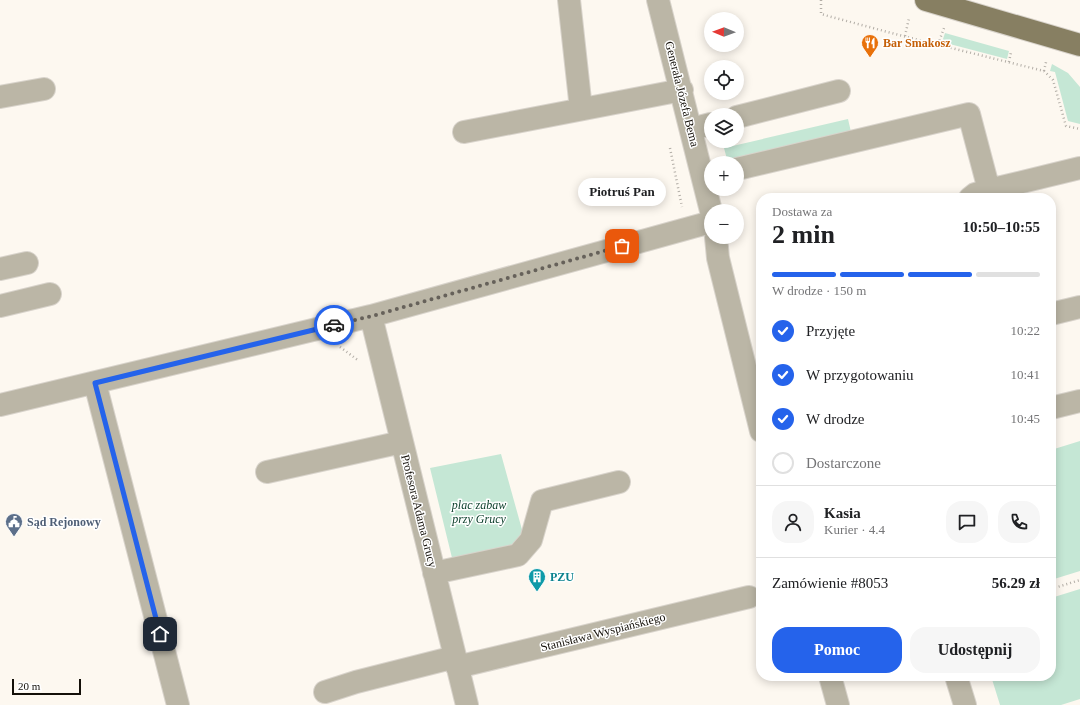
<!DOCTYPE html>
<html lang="pl">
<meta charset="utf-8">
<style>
:root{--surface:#fff;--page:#f6f6f6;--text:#202124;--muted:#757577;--line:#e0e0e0;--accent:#2563eb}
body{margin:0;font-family:"Times New Roman",serif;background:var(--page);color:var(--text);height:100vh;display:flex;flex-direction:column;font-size:15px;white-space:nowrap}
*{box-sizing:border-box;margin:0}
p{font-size:13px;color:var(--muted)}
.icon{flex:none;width:22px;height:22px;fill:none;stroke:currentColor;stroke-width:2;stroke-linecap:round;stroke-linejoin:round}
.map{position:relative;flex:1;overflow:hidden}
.sheet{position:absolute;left:756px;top:193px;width:300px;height:488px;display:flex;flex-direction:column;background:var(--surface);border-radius:16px;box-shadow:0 2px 10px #0003}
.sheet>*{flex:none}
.needle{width:26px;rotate:271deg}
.buttons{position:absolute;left:704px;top:12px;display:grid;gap:8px}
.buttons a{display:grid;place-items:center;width:40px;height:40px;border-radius:50%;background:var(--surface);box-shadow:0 2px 10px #0003;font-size:20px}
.scale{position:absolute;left:12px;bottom:10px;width:69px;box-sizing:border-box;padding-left:4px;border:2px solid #141009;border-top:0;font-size:11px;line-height:14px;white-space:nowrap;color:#141009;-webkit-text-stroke:3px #fff;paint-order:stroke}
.pin{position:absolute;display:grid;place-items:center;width:34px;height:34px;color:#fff;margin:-17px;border-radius:8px;box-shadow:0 2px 6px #0006}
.courier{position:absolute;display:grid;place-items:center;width:40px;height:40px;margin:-20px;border:3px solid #2563eb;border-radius:50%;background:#fff;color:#222;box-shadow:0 1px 5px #0007}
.bubble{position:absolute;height:28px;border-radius:14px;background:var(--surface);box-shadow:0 2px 10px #0003;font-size:13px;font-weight:600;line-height:28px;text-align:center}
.overview em{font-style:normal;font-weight:600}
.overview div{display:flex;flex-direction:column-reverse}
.overview{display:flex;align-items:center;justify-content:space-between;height:68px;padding:0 16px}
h1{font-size:26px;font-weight:600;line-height:30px}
.bar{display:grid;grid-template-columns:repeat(4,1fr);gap:6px 4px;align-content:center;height:48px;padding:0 16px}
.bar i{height:5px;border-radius:3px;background:var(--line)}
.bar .active{background:var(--accent)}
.bar p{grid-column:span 4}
.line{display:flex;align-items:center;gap:10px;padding:0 16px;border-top:1px solid var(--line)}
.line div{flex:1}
.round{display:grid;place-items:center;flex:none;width:42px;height:42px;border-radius:16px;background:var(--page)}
ol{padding:0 16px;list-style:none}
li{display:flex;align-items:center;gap:12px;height:44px}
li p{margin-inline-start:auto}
li .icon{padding:4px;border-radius:50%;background:var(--accent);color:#fff;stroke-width:4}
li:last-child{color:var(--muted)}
li i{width:22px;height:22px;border:2px solid var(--line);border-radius:50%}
.action{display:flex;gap:8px;margin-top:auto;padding:8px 16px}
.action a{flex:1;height:46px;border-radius:16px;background:var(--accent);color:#fff;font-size:16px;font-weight:600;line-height:46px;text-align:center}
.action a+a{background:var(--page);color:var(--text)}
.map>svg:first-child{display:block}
</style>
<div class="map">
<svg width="1080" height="705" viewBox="0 0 1080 705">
<rect width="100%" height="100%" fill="#fdf8f0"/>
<path fill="#c5e7d5" d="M945 33 1009 51 1007 59 942 42Z
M1052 64 1068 73 1080 87V124L1068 121 1055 72 1050 71Z
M848 119 851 132 728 163 724 148Z
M1080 441V571L1051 580V450Z
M501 454 526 544 454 566 430 468Z
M1080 589V699L1061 705H1000L991 676H1051V598Z"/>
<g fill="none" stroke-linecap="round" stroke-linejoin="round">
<defs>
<path id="minor" d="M569 0 581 109
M658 0 711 211
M0 97 44 89
M737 117 839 91
M691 129 711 124
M464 132 682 90
M737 169 969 114 989 190
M970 198 975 194 989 190 1080 168
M716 237 718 258 761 431
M0 269 27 263
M0 306 50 294
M1051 314 1080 307
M371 316 467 705
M95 383 178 705
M0 405 371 316 711 222
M1051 408 1080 401
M267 472 402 442
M434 573 518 555 531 540 542 501 619 482
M457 667 749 597
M830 676 838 705
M956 676 965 705
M325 692 356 682 455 657"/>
<path id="major" d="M926 0 1080 45"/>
</defs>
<use href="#minor" stroke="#d8d3cb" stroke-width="24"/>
<use href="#major" stroke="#d8d3cb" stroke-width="24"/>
<path stroke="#b3aea7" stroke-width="2.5" stroke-dasharray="1 3" stroke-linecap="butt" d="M821 0V14L828 16 899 35 1044 71 1053 80 1066 126 1080 129
M905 36 909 18
M938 44 944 28
M1009 62 1011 52
M1044 71 1046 62
M670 148 682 207
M340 347 359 361
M1051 589 1080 580"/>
<use href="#minor" stroke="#bbb6a6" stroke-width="22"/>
<use href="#major" stroke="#877f62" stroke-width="22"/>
</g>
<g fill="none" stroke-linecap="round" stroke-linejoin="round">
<path stroke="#66615a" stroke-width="4" stroke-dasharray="0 7.2" d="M334 325 372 316 622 246"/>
<path stroke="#2563eb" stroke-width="5" d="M160 634 95 383 334 325"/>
</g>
<defs>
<symbol id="restaurant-pin" viewBox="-11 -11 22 30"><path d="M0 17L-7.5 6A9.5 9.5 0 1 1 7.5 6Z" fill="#e8710a" stroke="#fff"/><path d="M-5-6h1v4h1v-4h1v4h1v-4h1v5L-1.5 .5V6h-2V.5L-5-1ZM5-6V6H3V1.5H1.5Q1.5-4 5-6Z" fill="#fff"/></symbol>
<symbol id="civic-pin" viewBox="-11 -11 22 30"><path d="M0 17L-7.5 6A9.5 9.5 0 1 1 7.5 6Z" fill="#5c6f8a" stroke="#fff"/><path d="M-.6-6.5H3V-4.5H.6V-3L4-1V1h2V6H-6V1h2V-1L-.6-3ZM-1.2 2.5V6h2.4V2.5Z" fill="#fff"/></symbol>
<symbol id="building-pin" viewBox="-11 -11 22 30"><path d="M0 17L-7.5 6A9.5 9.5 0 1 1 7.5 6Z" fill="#0f9aa8" stroke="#fff"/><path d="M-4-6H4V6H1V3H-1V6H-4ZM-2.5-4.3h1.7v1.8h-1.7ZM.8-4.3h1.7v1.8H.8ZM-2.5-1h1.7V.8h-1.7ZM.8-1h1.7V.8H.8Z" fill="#fff"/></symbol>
</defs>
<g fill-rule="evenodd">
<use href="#restaurant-pin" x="860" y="33" width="20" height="27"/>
<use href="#civic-pin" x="4" y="512" width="20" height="27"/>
<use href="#building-pin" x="527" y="567" width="20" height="27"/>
</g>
<g text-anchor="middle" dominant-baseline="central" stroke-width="3" stroke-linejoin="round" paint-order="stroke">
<g font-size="12" font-weight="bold" fill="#c56008" stroke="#fff" text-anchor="start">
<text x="883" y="43">Bar Smakosz</text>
</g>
<g font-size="12" fill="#141009" stroke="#fff">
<text transform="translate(682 94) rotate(76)">Generała Józefa Bema</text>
<text transform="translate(419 511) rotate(76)">Profesora Adama Grucy</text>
<text transform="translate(603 632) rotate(-14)">Stanisława Wyspiańskiego</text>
</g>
<g font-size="12" font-style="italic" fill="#0e412d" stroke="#fff">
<text x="479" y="505">plac zabaw<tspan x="479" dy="14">przy Grucy</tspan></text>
</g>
<g font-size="12" font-weight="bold" fill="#4e5e75" stroke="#fff" text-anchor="start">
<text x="27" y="522">Sąd Rejonowy</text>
</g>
<g font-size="12" font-weight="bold" fill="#0d838f" stroke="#fff" text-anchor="start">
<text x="550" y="577">PZU</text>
</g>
</g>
</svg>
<div class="buttons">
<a><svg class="needle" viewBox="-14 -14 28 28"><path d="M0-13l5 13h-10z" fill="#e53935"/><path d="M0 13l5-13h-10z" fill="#757577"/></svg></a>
<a><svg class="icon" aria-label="locate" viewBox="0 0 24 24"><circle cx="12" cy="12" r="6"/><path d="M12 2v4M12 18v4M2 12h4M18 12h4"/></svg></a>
<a><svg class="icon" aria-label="layers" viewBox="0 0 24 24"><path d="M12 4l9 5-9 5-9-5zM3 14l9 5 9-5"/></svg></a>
<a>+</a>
<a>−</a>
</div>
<div class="scale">20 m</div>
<div class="pin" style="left:622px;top:246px;background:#ea580c"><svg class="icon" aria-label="bag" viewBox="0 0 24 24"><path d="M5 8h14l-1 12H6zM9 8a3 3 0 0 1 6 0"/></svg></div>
<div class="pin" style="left:160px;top:634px;background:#1f2937"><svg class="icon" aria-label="home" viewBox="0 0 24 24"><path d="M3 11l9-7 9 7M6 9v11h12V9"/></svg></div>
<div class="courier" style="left:334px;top:325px"><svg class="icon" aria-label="car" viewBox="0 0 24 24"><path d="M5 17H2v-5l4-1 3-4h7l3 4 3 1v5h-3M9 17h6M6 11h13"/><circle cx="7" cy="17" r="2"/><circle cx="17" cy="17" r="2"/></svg></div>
<div class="bubble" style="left:578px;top:178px;width:88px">Piotruś Pan</div>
<section class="sheet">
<div class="overview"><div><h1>2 min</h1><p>Dostawa za</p></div><em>10:50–10:55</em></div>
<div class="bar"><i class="active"></i><i class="active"></i><i class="active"></i><i></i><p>W drodze · 150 m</p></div>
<ol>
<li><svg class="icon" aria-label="check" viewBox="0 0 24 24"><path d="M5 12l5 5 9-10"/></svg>Przyjęte<p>10:22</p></li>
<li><svg class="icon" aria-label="check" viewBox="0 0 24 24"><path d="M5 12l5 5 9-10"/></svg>W przygotowaniu<p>10:41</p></li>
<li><svg class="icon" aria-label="check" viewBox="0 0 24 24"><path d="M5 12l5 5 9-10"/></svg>W drodze<p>10:45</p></li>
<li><i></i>Dostarczone</li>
</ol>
<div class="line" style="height:72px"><a class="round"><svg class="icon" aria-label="person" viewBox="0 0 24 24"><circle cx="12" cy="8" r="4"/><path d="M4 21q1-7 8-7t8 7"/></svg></a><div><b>Kasia</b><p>Kurier · 4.4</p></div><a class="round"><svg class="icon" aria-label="chat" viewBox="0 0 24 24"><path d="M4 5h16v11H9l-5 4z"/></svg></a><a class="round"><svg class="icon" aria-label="phone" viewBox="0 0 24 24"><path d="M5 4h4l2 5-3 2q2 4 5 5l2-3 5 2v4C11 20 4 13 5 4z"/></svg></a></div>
<div class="line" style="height:52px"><div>Zamówienie #8053</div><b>56.29 zł</b></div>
<div class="action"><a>Pomoc</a><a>Udostępnij</a></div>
</section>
</div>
